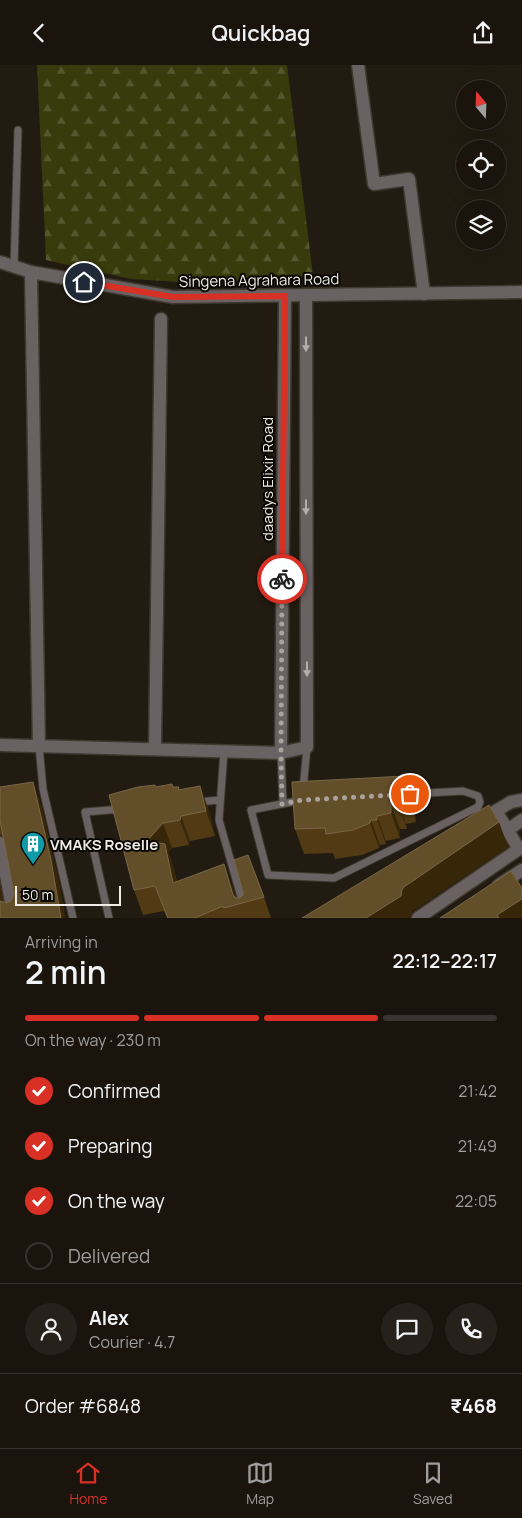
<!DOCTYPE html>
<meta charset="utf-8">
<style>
:root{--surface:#1a140d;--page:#27211b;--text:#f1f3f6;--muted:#9f9e9d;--line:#38332e;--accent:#d93025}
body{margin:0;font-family:Manrope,sans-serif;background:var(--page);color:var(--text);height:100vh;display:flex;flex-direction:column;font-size:19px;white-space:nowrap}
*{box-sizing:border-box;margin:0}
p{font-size:16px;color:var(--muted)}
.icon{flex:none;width:28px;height:28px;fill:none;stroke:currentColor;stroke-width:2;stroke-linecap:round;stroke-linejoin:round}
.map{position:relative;height:853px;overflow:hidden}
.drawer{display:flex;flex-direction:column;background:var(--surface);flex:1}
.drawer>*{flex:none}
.needle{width:32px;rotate:341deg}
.buttons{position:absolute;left:456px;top:15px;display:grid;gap:10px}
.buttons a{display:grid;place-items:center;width:50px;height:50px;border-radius:50%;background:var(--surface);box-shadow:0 5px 20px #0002,0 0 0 1px var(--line);font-size:25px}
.scale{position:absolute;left:15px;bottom:12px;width:106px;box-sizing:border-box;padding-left:5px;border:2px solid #f1ece6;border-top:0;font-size:14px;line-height:18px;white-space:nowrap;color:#f1ece6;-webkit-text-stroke:4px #090704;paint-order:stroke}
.pin{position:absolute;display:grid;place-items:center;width:42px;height:42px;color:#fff;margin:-21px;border:2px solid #fff;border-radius:50%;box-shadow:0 1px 5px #0007}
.courier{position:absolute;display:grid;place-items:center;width:50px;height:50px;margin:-25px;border:4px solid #d93025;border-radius:50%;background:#fff;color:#222;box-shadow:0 1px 6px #0007}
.overview em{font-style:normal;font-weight:600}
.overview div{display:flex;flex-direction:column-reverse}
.overview{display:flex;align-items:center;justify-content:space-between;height:85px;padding:0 25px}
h1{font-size:32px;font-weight:600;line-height:38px}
.bar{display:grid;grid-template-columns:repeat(4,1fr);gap:8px 5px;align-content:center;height:60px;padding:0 25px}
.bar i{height:6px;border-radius:4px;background:var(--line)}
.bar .selected{background:var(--accent)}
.bar p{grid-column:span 4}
.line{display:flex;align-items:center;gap:12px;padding:0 25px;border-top:1px solid var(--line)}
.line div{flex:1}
.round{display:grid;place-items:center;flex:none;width:52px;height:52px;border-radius:26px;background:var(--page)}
ol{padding:0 25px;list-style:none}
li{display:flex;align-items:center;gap:15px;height:55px}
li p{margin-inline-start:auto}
li .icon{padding:5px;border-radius:50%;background:var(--accent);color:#fff;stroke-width:4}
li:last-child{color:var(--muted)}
li i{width:28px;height:28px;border:2px solid var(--line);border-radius:50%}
header{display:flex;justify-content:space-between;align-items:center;height:65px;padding:0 25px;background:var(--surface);font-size:22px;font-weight:600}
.tabs{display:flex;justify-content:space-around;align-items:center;height:70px;border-top:1px solid var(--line);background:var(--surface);font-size:14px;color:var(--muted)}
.tabs a{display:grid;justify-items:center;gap:2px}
.tabs .selected{color:var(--accent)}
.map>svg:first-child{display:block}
</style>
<header><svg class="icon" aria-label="back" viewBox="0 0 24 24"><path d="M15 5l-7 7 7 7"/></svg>Quickbag<svg class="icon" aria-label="share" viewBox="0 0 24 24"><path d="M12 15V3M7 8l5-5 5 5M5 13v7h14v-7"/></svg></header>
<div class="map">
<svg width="522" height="853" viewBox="0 0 522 853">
<defs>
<pattern id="forest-firs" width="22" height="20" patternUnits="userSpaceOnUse" patternTransform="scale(1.25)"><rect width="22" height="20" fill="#383b0c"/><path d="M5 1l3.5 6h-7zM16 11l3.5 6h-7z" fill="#55582f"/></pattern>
</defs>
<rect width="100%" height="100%" fill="#221b11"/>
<path fill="url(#forest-firs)" d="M37 0H287L313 211 198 218 131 214 46 195Z"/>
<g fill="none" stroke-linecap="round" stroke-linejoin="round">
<defs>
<path id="service" d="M14 202 18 65
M39 681 43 724 73 853
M224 686 219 755 247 853
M281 688 283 739
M303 725 307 682
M463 726 478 731 480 737 478 742 334 813 268 810 251 745 302 735Z
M198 737 220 735
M109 853 85 747 122 744"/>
<path id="minor" d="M358 0 374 119 409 114 424 229
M31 207 39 681
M0 680 281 688 307 682 306 230
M155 684 161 254
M281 688 285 231
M479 756 511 737 522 735
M512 762 522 755
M0 778 14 853
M499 820 522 805
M418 853 519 784 496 746"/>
<path id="tertiary" d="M0 197 31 207 173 232 522 227"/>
</defs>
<use href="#service" stroke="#3f382f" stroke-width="9"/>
<use href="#minor" stroke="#3f382f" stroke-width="15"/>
<use href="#tertiary" stroke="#3f382f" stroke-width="15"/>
<use href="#service" stroke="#6a6262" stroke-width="7"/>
<use href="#minor" stroke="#6a6262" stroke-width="12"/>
<use href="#tertiary" stroke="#6a6262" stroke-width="12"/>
</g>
<path fill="#523b14" d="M406 711 415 736 416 757 406 759 407 764H400V773L386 776V779L380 780 379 783 362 790 335 794 333 788 304 789 295 764Z
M200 721 209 746 215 771 190 776 189 780 172 783 168 787 174 804 177 817 233 824 236 833 264 832 271 853H167L164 846 143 850 134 825 156 722H173L180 725Z
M0 722 41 740 59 818 65 853H0V822L3 837 7 838 11 836 14 829 3 771 0 770Z"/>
<path fill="#382609" d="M406 711 415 736 416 757 407 732Z
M33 717 41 740 59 818 65 853H61Z
M200 721 209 746 215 771 206 746Z
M397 734 406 759 407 764 398 739Z
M391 739 400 764V773L391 748Z
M181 751 190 776 189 780 180 755Z
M377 751 386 776V779L377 755Z
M371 755 380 780 379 783 370 758Z
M499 757 508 782 413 846 411 850 410 853H366L402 825 404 822Z
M163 758 172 783 168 787 174 804 182 843 147 776Z
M224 799 233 824 238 839 233 830Z
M0 822 6 853 0 838Z
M522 834V853H499L497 850Z"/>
<path fill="#634e2a" stroke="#796748" d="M406 711 407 732 397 734 398 739H391V748L377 751V755H371L370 758 353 765 326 769 325 763 295 764 292 717Z
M33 717 51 795 61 853H0V836L7 838 11 836 14 829 0 755V722Z
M172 719 173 722H179L178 725 200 721 206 746 181 751 180 755 163 758 147 776 165 779 173 818 224 799 233 830 236 833H240L243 830V827L234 795 248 790 264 832 224 843 223 841 195 853H168L155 821 134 825 109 730 138 722 155 720 156 722Z
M489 740 499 757 404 822 402 825 401 831 366 853H302Z
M511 806 522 823V834L497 850 499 853H440Z"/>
<defs><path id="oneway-solid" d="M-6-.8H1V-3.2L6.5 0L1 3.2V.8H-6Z" transform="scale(1.25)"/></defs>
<g fill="#b4aeab">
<use href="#oneway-solid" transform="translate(306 279) rotate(90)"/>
<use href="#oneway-solid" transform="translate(306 442) rotate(90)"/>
<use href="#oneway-solid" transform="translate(307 604) rotate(90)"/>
</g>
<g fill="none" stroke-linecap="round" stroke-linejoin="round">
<path stroke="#a9a39b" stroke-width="5" stroke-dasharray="0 9" d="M282 514 281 688 282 739 302 735 410 729"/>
<path stroke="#d93025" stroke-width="6" d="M84 217 173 232 285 231 282 514"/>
</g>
<defs>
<symbol id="building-pin" viewBox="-11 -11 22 30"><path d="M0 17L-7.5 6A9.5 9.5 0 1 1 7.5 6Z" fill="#0f9aa8" stroke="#090704"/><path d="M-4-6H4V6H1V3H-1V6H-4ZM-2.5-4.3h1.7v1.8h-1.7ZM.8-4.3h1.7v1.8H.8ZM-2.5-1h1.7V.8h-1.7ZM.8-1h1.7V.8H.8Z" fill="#fff"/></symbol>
</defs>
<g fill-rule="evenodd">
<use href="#building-pin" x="19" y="765" width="28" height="38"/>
</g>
<g text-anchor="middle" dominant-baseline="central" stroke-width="4" stroke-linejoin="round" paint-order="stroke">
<g font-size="15" fill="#f1ece6" stroke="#090704">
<text transform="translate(259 215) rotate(-1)">Singena Agrahara Road</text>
<text transform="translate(267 414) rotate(-90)">daadys Elixir Road</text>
</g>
<g font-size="15" font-weight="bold" fill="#f1ece6" stroke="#090704" text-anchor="start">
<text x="50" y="779">VMAKS Roselle</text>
</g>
</g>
</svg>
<div class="buttons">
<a><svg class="needle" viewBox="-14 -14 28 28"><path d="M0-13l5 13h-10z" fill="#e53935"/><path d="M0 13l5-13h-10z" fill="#9f9e9d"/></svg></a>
<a><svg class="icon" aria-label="locate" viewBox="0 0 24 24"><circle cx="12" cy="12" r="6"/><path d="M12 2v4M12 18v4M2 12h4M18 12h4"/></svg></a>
<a><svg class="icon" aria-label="layers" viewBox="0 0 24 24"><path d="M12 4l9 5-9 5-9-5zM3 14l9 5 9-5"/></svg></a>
</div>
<div class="scale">50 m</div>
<div class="pin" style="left:410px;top:729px;background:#ea580c"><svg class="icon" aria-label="bag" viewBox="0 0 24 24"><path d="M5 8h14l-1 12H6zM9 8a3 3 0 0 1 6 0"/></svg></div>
<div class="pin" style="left:84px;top:217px;background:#1f2937"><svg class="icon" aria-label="home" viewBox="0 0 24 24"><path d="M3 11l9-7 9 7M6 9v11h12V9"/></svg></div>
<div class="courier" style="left:282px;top:514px"><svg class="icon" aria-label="bike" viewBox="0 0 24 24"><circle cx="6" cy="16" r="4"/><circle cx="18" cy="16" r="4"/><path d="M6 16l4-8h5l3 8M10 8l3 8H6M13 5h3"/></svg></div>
</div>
<section class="drawer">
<div class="overview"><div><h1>2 min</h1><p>Arriving in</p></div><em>22:12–22:17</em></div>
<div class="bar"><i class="selected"></i><i class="selected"></i><i class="selected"></i><i></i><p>On the way · 230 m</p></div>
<ol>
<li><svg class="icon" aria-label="check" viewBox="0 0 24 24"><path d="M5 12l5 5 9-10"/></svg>Confirmed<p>21:42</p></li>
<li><svg class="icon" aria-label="check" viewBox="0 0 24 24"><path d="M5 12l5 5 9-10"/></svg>Preparing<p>21:49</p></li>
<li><svg class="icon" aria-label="check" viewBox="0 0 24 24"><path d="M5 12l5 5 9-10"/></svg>On the way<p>22:05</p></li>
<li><i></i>Delivered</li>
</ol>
<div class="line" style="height:90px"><a class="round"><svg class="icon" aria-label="person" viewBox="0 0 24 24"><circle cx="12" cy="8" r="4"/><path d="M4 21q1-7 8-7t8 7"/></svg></a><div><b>Alex</b><p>Courier · 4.7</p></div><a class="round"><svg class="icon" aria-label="chat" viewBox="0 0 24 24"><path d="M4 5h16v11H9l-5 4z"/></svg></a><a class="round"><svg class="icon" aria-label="phone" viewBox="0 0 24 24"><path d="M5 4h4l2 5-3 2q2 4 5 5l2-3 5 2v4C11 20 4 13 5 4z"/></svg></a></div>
<div class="line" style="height:65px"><div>Order #6848</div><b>₹468</b></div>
</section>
<nav class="tabs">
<a class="selected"><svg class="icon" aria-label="home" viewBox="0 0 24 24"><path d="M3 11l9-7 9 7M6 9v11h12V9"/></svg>Home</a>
<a><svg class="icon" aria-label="map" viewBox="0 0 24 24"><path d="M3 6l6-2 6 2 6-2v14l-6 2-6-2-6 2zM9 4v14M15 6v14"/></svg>Map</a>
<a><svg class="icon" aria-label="saved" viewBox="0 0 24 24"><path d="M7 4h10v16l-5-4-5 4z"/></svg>Saved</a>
</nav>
